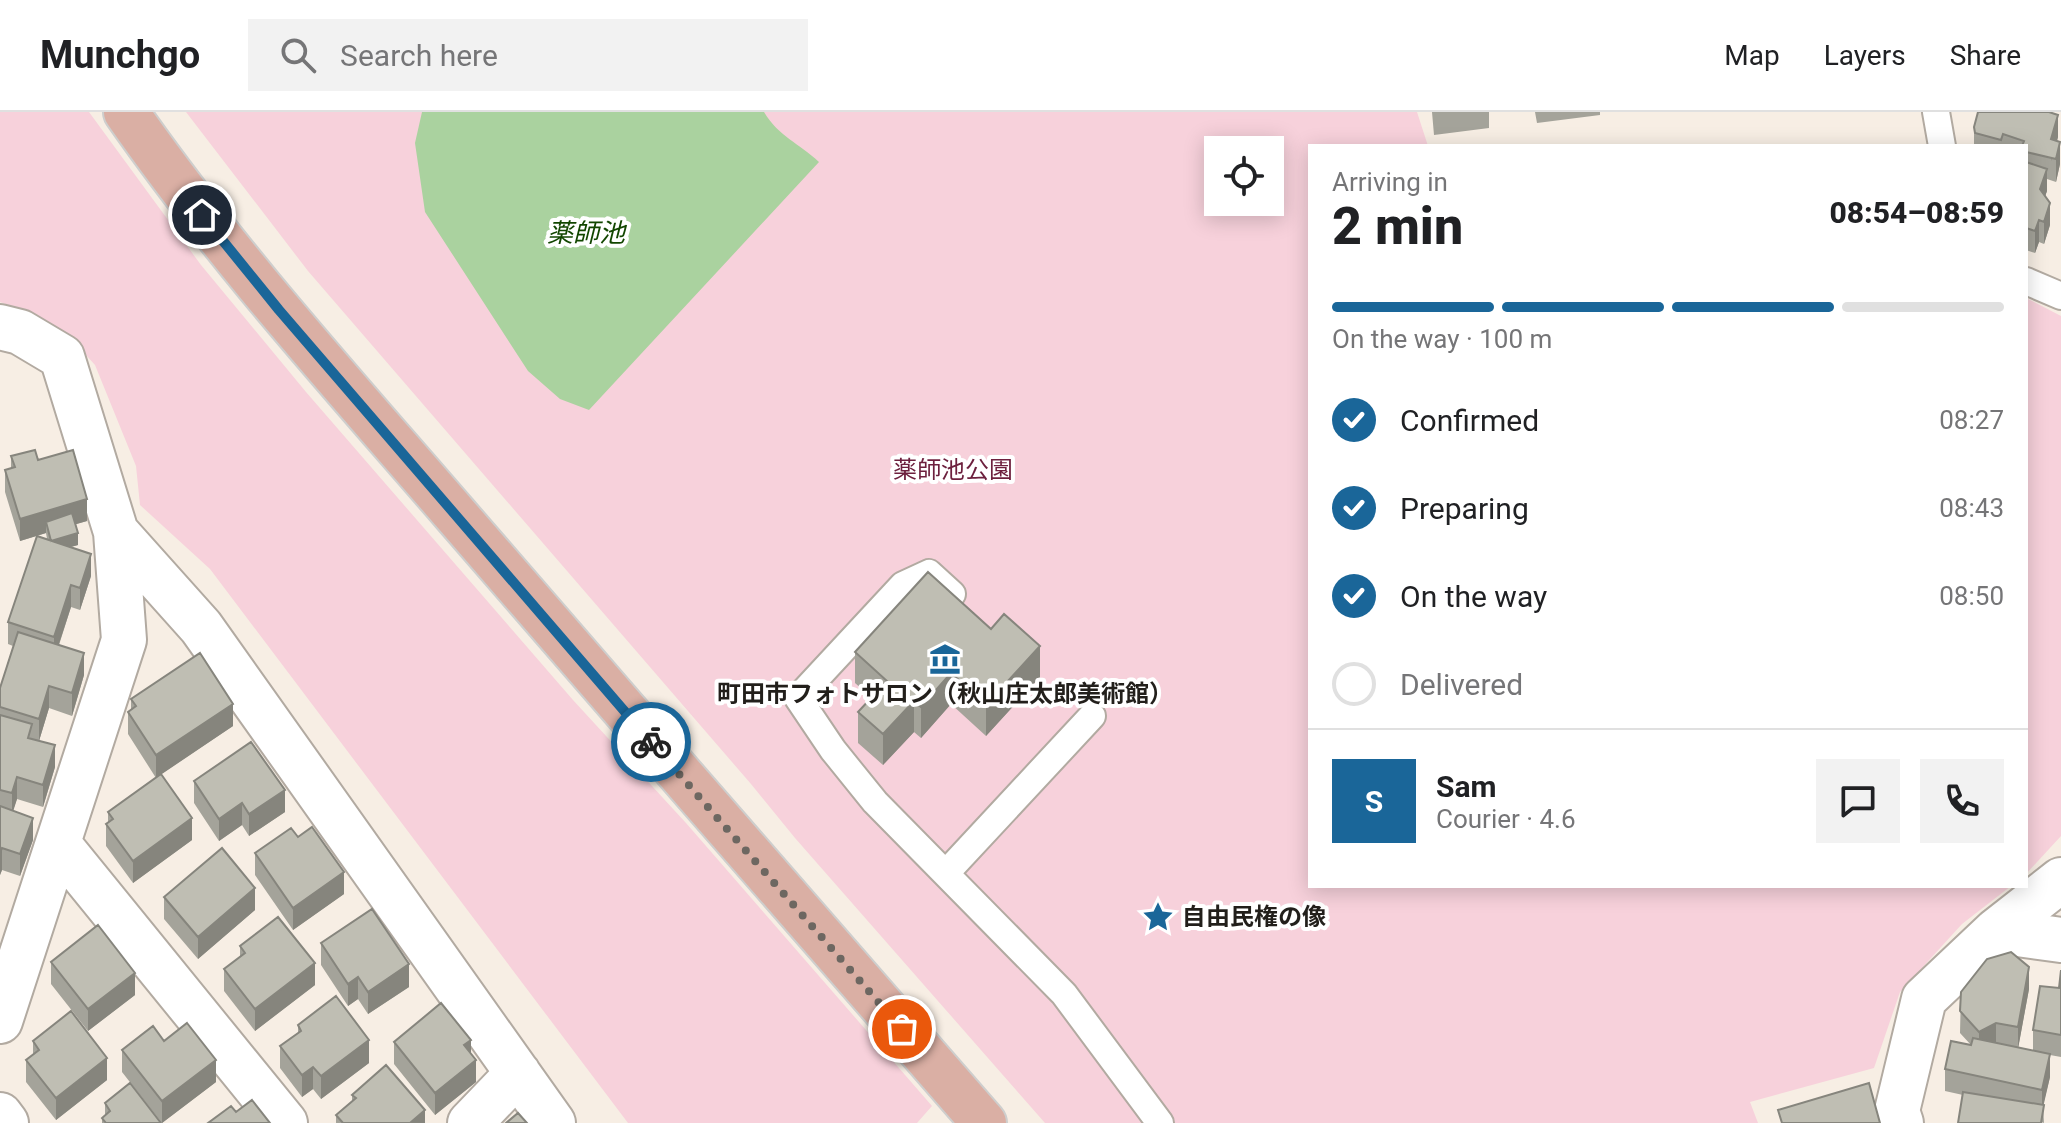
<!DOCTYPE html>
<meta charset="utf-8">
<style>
:root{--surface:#fff;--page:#f2f2f2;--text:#202124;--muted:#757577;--line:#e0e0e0;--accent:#1a6699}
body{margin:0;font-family:Roboto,"Noto Sans JP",sans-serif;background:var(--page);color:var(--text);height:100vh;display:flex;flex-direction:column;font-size:30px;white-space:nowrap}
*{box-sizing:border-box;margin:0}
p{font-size:26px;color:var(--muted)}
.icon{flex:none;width:44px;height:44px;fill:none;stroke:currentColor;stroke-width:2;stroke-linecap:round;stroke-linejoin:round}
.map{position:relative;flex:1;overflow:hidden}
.details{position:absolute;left:1308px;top:32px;width:720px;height:744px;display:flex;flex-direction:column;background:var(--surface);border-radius:0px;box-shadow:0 4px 20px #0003}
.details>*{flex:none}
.fabs{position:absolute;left:1204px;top:24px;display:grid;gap:16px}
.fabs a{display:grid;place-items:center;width:80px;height:80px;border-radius:0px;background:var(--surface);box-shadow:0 4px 20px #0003;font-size:40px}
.pin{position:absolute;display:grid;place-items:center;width:68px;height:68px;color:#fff;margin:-34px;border:4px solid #fff;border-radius:50%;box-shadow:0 2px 8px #0007}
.courier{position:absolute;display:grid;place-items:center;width:80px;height:80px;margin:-40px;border:6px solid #1a6699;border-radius:50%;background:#fff;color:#222;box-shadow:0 2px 10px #0007}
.headline em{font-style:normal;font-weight:800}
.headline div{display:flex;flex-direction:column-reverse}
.headline{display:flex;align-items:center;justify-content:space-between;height:136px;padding:0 24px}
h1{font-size:52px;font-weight:800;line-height:60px}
.bar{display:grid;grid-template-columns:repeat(4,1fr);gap:12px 8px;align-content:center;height:96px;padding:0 24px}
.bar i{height:10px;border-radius:6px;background:var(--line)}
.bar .active{background:var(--accent)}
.bar p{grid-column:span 4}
.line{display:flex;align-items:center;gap:20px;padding:0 24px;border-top:2px solid var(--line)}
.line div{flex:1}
.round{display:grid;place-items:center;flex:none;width:84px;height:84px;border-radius:0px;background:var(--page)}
ol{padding:0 24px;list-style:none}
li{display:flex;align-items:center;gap:24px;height:88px}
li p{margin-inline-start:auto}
li .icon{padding:8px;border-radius:50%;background:var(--accent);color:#fff;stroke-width:4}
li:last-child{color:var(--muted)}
li i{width:44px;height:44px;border:4px solid var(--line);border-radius:50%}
header{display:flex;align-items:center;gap:48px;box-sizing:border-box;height:112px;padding:0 40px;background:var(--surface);border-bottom:2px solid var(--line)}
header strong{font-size:38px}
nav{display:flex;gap:44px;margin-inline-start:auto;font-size:28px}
.search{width:560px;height:72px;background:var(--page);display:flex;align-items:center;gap:20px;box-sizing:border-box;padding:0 28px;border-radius:0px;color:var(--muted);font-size:30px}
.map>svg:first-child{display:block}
</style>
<header>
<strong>Munchgo</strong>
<div class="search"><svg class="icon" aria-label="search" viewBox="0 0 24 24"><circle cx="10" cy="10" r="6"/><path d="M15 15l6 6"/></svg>Search here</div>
<nav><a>Map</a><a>Layers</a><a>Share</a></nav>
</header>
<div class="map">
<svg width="2061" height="1011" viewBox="0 0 2061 1011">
<rect width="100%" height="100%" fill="#f7eee4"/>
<path fill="#f7d1db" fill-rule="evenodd" d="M0 0H89L201 153 306 280 573 588 686 711 932 994 917 1011H628L210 457 140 393 136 354 95 253 67 222 38 204 0 190Z
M186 0H1417L1428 34H1310V774H2011L1962 812 1900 880 1874 956 1750 990 1758 1011H1045L795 726 751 672 308 159ZM1218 38H1270V90H1218Z
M2026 186 2061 204V724L2026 762Z"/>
<path fill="#aad29f" d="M422 0H764C779 25 799 31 819 50L589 298 560 287 528 259 425 100 415 31Z"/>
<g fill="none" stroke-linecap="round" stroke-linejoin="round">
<defs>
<path id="service" d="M1936 0 1942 34
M2026 169 2061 184
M952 482 929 461 903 473 798 586 833 638 875 690 1064 882 1160 1011
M946 761 1092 604"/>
<path id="minor" d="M0 215 20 220 62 245 116 420 124 528 0 909
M116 420 201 515 553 1011
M59 733 285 1011
M1996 819 2061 828
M470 1011 518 961
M1901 1011 1897 999 1924 887 1996 819 2061 768"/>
<path id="tertiary" d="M0 1003 6 1011"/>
<path id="primary" d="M126 0C225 142 342 271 455 402 630 606 808 808 984 1011"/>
</defs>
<use href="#service" stroke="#b2aaa1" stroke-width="30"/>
<use href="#minor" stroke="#b2aaa1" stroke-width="48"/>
<use href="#tertiary" stroke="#b2aaa1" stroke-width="48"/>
<use href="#primary" stroke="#cececd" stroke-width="48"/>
<use href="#service" stroke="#fff" stroke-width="26"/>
<use href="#minor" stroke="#fff" stroke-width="44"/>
<use href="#tertiary" stroke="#fff" stroke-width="44"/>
<use href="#primary" stroke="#daafa4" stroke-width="44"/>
</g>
<path fill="#a4a39a" d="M1432 0H1489V16L1434 23Z
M1535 0H1600V3L1537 11Z
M1974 15 2058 25 2057 29 2060 52 2056 70 2047 67V79L2045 84 2050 113 2044 132 2039 130 2035 141 2026 138V34H1974Z
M11 344 38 348 87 409 76 412 78 433 71 435 91 464 80 498 71 495 59 533 84 563 72 604 49 596 39 629 55 655 43 695 17 687 13 698 33 728 20 764 2 758 0 763V576L13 534 8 532V510L47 427 46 421 20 429 5 380V358L11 356Z
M855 540 1040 565 986 624 951 592 921 626 914 620 883 653 858 631V600L872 586 855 571Z
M131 587 233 614 161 662 192 728 133 771 106 734V712L108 710V700L156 666 128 622V600L131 598Z
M194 669 285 700 249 724 242 713 219 729 194 691Z
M255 741 344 782 293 818 255 763Z
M164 785 255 798 198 847 164 807Z
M321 831 409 875 368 902 358 887 348 894 321 853Z
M240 834 315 873 255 919 224 879V857L240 845Z
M51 850 135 883 88 919 51 872Z
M2061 858V945L2050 943V965L2043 993 2044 1011 1963 983 1945 979V957L1971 933 1960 921 1961 880 2029 877 2018 936 2033 939V918L2059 876Z
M298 913 369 951 321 987 313 977 302 985 280 956V934L298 921Z
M33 929 107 968 56 1008 26 970V948L33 943Z
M164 929 216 970 162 1011 122 960V938Z
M394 930 471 942 476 970 435 1003 394 952Z
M352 983 425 1011H336V1003L352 990Z
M105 991 161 1011H102V1006L105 1003Z"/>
<path fill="#86857d" d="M2058 3V25L2051 49V27Z
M2060 30V52L2056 70V47Z
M2047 57V79L2040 99V77Z
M2050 91V113L2044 132V110Z
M2039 108V130L2035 141V119Z
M87 387V409L49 420 46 410V421L20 429V407Z
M78 421V433L51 440V429Z
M91 442V464L80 498V476Z
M71 473V495L54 547V525Z
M1040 534V565L986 624V593Z
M84 541V563L72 604V581Z
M951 561V592L921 626V595Z
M49 574V596L39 629V607Z
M914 589V620L883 653V622Z
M233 592V614L156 666V643Z
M55 633V655L43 695V673Z
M17 665V687L12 703V681Z
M285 678V700L249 724V702Z
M242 691V713L219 729V707Z
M33 706V728L20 764V742Z
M192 706V728L133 771V749Z
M2 736V758L0 763V741Z
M344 760V782L293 818V796Z
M255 776V798L198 847V825Z
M315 851V873L255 919V897Z
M409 852V875L368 902V880Z
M2029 855V877L2018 937V915Z
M135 861V883L88 919V897Z
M358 865V887L348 894V872Z
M1996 911V933L1979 942V920Z
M369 928V951L321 987V964Z
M471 928V950L464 933Z
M2050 942V965L2042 1000V978Z
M107 946V968L56 1008V986Z
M216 948V970L162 1011V989Z
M476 948V970L435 1003V981Z
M313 955V977L302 985V963Z
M425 998V1011H410Z"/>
<path fill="#bfbeb3" stroke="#86857d" stroke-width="2" d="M1978 0H2049L2058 3 2051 27 2060 30 2056 47 2026 40V34H2022L2024 29 2003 22 2001 28 1975 21 1974 15Z
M2026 50 2047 57 2040 77 2050 91 2044 110 2039 108 2035 119 2026 116Z
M35 338 38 348 73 338 87 387 20 407 5 358 15 355 11 344Z
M72 401 78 421 51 429 46 410Z
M37 424 91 442 80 476 71 473 54 525 8 510Z
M928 460 991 517 1004 502 1040 534 986 593 951 561 921 595 914 589 883 622 858 600 887 569 855 540Z
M18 520 84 541 72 581 49 574 39 607 0 595V576Z
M200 541 233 592 156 643 128 600 136 594 131 587Z
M0 603 32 612 28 626 55 633 43 673 17 665 12 681 0 678Z
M251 630 285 678 249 702 242 691 219 707 194 669Z
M161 662 192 706 133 749 106 712 113 707 108 700Z
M0 694 33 706 20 742 2 736 0 741Z
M312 715 344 760 293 796 255 741 291 716 298 725Z
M222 736 255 776 198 825 164 785Z
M372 797 409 852 368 880 358 865 348 872 321 831Z
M278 805 315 851 255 897 224 857 245 841 240 834Z
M98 813 135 861 88 897 51 850Z
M2011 840 2029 855 2018 915 1996 911 1979 920 1960 899 1961 880 1987 847Z
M2061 858V923L2033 918 2040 874 2059 876Z
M336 884 369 928 321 964 313 955 302 963 280 934 301 919 298 913Z
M441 891 471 928 464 933 476 948 435 981 394 930Z
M71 899 107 946 56 986 26 948 39 938 33 929Z
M187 911 216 948 162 989 122 938 153 914 164 929Z
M1973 926 2050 942 2042 978 1945 957 1951 929 1971 933Z
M386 953 425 998 410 1011H343L336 1003 356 986 352 983Z
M130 971 161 1011H106L102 1006 110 999 105 991Z
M1869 971 1880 1011H1782L1778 998Z
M1963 980 2044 993 2041 1011H1958Z
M252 988 270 1011H208L231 994 236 1000Z
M518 1001 527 1011H506Z"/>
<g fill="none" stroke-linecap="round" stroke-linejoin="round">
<path stroke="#6d6761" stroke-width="8" stroke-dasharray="0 14.4" d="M651 630 902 917"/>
<path stroke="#1a6699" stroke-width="10" d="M202 103 279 198 651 630"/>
</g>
<defs>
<symbol id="museum-bare" viewBox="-9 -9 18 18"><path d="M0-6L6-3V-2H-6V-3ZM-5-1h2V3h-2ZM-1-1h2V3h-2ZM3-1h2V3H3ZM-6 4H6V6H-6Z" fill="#1a6699" stroke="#fff" stroke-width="2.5" paint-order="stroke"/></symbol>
<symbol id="sight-bare" viewBox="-9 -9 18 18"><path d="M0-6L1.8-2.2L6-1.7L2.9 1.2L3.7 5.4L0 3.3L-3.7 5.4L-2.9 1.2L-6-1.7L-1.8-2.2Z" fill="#1a6699" stroke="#fff" stroke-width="2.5" paint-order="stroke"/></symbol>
</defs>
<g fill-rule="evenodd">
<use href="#museum-bare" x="923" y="525" width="44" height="44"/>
<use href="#sight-bare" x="1136" y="783" width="44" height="44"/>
</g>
<g text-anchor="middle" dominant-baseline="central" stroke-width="8" stroke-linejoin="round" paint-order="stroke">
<g font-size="24" fill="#6d203e" stroke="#fff">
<text x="953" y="358">薬師池公園</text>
</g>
<g font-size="24" font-weight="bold" fill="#221f1b" stroke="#fff">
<text x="945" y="582">町田市フォトサロン（秋山庄太郎美術館）</text>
<text x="1182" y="805" text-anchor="start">自由民権の像</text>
</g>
<g font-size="26" font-style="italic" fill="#124600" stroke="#fff">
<text x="586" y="121">薬師池</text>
</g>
</g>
</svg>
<div class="fabs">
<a><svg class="icon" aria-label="locate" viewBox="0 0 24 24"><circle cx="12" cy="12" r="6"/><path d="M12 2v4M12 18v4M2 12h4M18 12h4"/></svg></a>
</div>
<div class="pin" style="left:902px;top:917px;background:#ea580c"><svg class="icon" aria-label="bag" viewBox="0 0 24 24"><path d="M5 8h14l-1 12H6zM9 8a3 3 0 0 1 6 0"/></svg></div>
<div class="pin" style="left:202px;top:103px;background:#1f2937"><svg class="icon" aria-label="home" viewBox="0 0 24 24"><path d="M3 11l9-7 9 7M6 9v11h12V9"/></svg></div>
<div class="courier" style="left:651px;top:630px"><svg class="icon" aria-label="bike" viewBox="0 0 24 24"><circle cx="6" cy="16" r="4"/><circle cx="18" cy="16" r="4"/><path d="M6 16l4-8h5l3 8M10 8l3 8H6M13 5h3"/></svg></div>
<section class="details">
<div class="headline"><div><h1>2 min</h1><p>Arriving in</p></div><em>08:54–08:59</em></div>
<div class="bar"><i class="active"></i><i class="active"></i><i class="active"></i><i></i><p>On the way · 100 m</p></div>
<ol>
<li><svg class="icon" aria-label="check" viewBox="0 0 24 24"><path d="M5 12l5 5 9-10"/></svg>Confirmed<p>08:27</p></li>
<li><svg class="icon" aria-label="check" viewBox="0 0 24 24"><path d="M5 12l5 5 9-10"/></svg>Preparing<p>08:43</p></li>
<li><svg class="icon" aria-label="check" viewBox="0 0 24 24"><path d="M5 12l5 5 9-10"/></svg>On the way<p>08:50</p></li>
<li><i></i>Delivered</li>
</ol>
<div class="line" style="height:144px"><b class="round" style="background:var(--accent);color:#fff">S</b><div><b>Sam</b><p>Courier · 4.6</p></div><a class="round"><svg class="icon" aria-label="chat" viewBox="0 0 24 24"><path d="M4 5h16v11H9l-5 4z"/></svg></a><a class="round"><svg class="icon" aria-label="phone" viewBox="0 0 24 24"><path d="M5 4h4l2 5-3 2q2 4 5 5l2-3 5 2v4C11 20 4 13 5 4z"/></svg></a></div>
</section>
</div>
